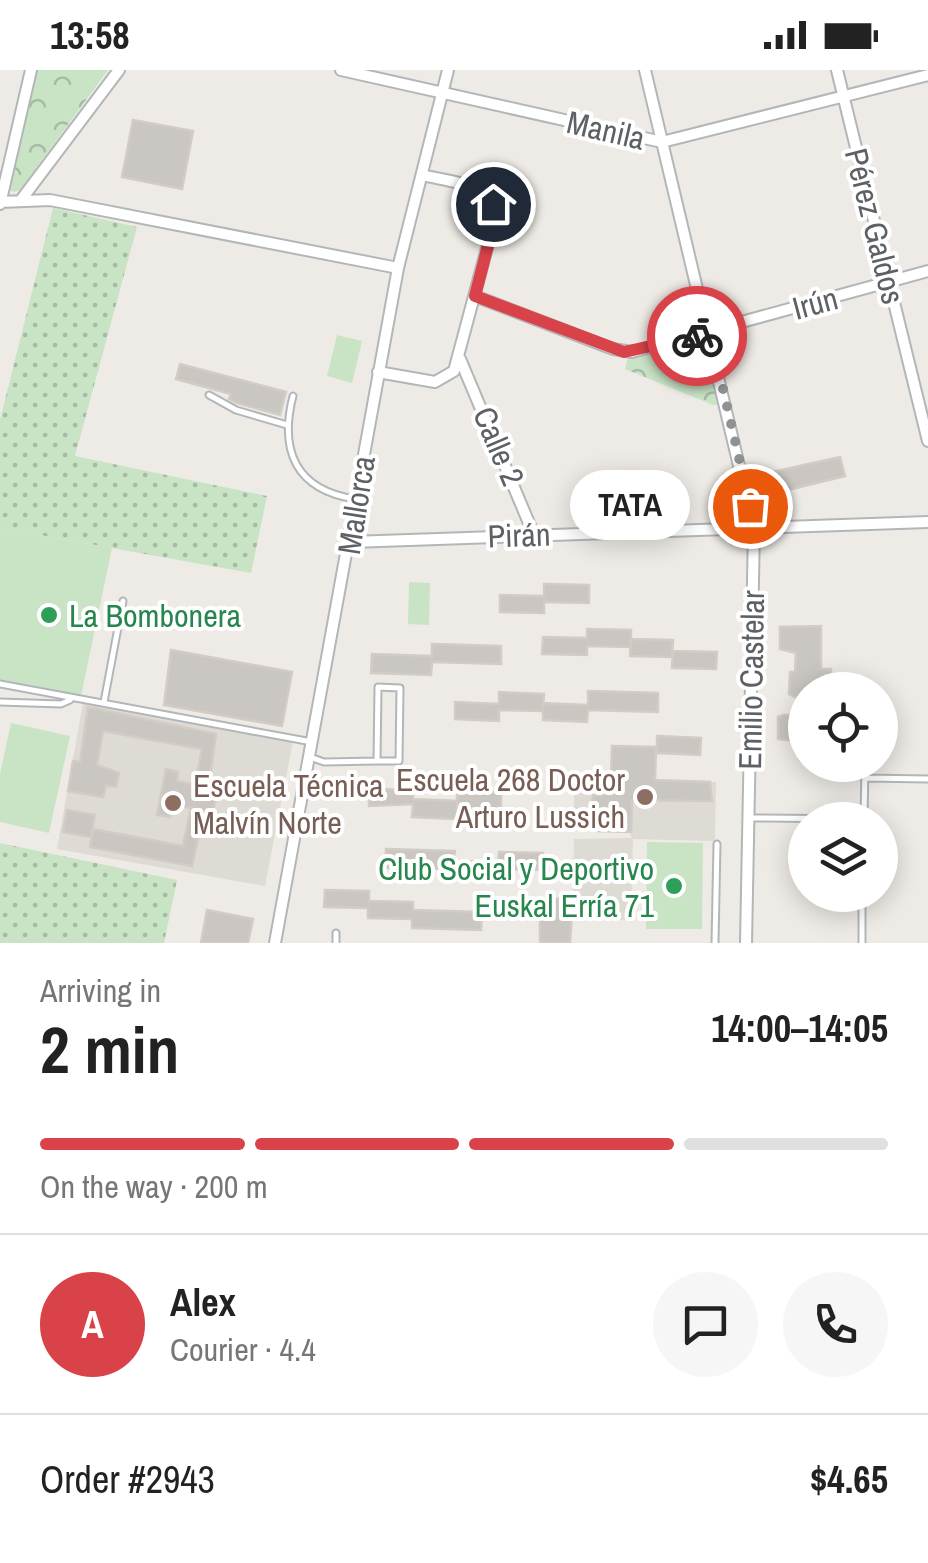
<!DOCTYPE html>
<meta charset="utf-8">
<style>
:root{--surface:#fff;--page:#f6f6f6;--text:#222;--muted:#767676;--line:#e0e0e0;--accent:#d84248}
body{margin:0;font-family:"Archivo Narrow",sans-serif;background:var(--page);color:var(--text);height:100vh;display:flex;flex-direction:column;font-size:38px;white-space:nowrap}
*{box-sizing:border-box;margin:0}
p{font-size:32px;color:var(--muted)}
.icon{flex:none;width:55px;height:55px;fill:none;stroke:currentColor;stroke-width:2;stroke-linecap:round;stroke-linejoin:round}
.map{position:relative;height:873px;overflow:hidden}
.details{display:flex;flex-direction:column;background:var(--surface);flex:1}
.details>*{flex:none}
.tools{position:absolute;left:788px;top:602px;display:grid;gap:20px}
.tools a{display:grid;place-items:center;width:110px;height:110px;border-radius:50%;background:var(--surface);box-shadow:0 5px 25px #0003;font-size:50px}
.pin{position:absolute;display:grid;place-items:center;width:85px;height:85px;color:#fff;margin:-42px;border:5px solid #fff;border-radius:50%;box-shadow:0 2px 10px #0007}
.courier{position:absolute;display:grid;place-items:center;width:100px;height:100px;margin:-50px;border:8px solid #d84248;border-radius:50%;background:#fff;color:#222;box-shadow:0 2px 12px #0007}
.bubble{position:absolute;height:70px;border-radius:35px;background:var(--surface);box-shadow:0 5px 25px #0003;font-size:32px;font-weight:800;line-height:70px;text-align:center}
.summary em{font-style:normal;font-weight:800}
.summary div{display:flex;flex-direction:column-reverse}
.summary{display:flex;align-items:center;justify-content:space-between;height:170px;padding:0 40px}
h1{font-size:65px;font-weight:800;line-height:75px}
.bar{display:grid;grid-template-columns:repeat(4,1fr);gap:15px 10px;align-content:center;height:120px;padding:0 40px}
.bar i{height:12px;border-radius:8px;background:var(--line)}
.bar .selected{background:var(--accent)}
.bar p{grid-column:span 4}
.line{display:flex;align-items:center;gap:25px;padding:0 40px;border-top:2px solid var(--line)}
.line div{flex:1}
.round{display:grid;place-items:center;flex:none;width:105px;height:105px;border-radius:52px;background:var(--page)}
.status{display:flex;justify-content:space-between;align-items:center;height:70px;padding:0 50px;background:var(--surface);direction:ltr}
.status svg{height:28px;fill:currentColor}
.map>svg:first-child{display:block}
</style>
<div class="status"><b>13:58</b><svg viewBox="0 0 49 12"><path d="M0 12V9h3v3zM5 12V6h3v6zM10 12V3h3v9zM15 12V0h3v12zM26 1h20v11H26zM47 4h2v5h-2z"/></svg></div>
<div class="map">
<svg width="928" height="873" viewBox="0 0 928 873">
<defs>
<pattern id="grass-dots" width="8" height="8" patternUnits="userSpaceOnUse" patternTransform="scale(2.5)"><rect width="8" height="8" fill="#c9e3c5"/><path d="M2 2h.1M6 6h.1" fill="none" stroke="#a6bba4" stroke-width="1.8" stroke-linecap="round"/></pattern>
<pattern id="forest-crowns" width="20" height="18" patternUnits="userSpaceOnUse" patternTransform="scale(2.5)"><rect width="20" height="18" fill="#c9e3c5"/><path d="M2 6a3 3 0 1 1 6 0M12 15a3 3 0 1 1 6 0" fill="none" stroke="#a6bba4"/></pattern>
</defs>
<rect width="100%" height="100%" fill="#eeebe6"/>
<path fill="#dedad4" d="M83 633 293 671 265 816 57 779Z
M574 709 716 712 715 771 633 769 631 850 572 849 574 769 632 768 630 762 597 761V744L574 742Z"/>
<path fill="url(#grass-dots)" d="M53 138 137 157 75 386 267 426 251 503 0 458V350Z
M0 773 177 810 164 873H0Z"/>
<path fill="url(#forest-crowns)" d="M35 0H108L20 120 14 122 8 119Z
M698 274 706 279 720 334 713 335 625 299 628 288Z"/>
<path fill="#c9e3c5" d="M337 265 362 271 352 313 327 306Z
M0 458 112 478 81 626 0 611Z
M409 512 430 513 429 555 408 554Z
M11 653 70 666 49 763 0 752V704Z
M647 772 703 773 702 859H646Z"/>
<path fill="#cac6c2" stroke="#d2ccc5" stroke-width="2.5" d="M133 50 193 61 182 119 122 107Z
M180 294 286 322 280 345 237 333 229 329 231 324 176 309Z
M840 387 845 406 768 425 763 404Z
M544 514 589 515V533L544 532V543L500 542V525L544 526Z
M821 556V599H831V620H805V628L795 627 789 624 790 602H795L796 583 780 579V557Z
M587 559 631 560V577L587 576V585L542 584 543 567 587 568Z
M631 569 673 570 672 587 630 586Z
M432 574 501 576V594L432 592 431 605 371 603 372 584 432 586Z
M171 580 292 602 282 656 164 635Z
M673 581 717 582 716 599 672 598Z
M588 621 658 623V642L588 640 587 652 543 650V641L499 640V651L455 649V632L499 634V622L544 624 543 637V633L588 635Z
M88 637 216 664 208 720 217 722 213 742 204 741 192 796 90 777 93 759 183 776 191 738 173 734 170 747 157 745 166 699 178 702 177 711 195 715 202 679 103 661 97 695 119 703 116 717 106 715 103 727 68 721 73 691 80 692Z
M784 645H805V672L778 669V647Z
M657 666 701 668 700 685 657 683Z
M612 676 656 677 655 710 710 712 712 731 632 730 631 762 597 761V744H591L593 725H602L604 709H611Z
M369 719 413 720V729L457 731V737V721L501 722V739L457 738V749L412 747 413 734 369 736Z
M67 740 95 745 91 767 63 762Z
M386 779 455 781 453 791 499 792 498 810 453 809V792L452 799 385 798Z
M499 782 543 783 542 800 498 799Z
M325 820 369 821V831L413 832V840L482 842 481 860 412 858V849L368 848V838L324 837Z
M540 828 573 829 570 873H540Z
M207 840 253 849 248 873H201Z"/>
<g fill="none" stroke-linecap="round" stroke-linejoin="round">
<defs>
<path id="service" d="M209 325 236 340 287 355
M293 326C279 381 296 420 355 429
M0 614 312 672
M0 632 61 634 70 630
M104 632 123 531
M880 656H884L880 679
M310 687 324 692 377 691 378 617 400 618 399 691H377
M865 708 928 709
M751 748 864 749 865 695
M336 873V863
M715 873 717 774
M862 873V825"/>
<path id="minor" d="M341 0 662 72 928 5
M645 0 754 459 746 873
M837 0 928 371
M21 130 119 0
M0 132 50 130 398 198
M0 134 31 0
M475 226 613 279 632 282 928 201
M460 289 534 465
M378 302 435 312 454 301 494 152C499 113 450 112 422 105
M351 472 928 452
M275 873 398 198 448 0"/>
</defs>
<use href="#service" stroke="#b3b6b9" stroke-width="9"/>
<use href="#minor" stroke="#b3b6b9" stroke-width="14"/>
<use href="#service" stroke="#fff" stroke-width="5"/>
<use href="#minor" stroke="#fff" stroke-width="10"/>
</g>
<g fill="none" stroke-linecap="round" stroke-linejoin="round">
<path stroke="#909192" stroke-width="10" stroke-dasharray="0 18" d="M697 266 710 262 750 436"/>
<path stroke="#d84248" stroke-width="12" d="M493 134 494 152 475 226 624 282 697 266"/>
</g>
<g fill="#2e9e5b" stroke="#fff" stroke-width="4">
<circle cx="49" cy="545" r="10"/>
<circle cx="674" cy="816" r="10"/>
</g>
<g fill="#8d6e63" stroke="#fff" stroke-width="4">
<circle cx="645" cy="727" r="10"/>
<circle cx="173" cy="733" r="10"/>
</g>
<g text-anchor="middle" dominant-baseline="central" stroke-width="8" stroke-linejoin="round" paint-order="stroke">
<g font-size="32" fill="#5d6165" stroke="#fff">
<text transform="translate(606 60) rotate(13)">Manila</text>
<text transform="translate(875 156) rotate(76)">Pérez Galdos</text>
<text transform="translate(815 233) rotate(-15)">Irún</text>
<text transform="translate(499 376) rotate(67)">Calle 2</text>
<text transform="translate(356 435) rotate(-81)">Mallorca</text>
<text transform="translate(519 465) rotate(-2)">Pirán</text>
<text transform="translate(751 610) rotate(-89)">Emilio Castelar</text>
</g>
<g font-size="32" fill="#27864d" stroke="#fff" text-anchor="start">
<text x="69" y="545">La Bombonera</text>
<text x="654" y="798" text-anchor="end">Club Social y Deportivo<tspan x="654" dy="37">Euskal Erría 71</tspan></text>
</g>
<g font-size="32" fill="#785e54" stroke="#fff" text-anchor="end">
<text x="625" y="709">Escuela 268 Doctor<tspan x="625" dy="37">Arturo Lussich</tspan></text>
<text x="193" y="715" text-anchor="start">Escuela Técnica<tspan x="193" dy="37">Malvín Norte</tspan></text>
</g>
</g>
</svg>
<div class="tools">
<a><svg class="icon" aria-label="locate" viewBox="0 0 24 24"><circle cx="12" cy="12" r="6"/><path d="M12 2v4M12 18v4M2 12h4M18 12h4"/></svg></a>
<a><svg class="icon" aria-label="layers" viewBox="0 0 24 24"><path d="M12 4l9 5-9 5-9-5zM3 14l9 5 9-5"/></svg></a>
</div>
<div class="pin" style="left:750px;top:436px;background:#ea580c"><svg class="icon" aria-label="bag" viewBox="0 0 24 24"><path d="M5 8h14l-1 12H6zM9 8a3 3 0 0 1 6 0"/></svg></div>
<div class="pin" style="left:493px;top:134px;background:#1f2937"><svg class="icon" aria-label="home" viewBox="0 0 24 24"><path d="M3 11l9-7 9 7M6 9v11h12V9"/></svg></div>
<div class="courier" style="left:697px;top:266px"><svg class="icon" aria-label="bike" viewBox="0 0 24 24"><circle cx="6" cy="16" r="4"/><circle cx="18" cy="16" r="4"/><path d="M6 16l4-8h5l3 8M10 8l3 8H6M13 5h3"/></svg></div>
<div class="bubble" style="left:570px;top:400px;width:120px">TATA</div>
</div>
<section class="details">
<div class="summary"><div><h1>2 min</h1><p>Arriving in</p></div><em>14:00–14:05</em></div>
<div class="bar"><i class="selected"></i><i class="selected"></i><i class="selected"></i><i></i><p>On the way · 200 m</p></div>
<div class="line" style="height:180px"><b class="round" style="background:var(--accent);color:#fff">A</b><div><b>Alex</b><p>Courier · 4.4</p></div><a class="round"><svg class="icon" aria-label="chat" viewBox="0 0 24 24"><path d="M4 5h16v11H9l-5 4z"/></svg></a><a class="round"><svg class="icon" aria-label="phone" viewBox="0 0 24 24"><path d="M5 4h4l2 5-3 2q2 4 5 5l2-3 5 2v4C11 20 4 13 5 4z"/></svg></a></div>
<div class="line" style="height:130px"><div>Order #2943</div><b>$4.65</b></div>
</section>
